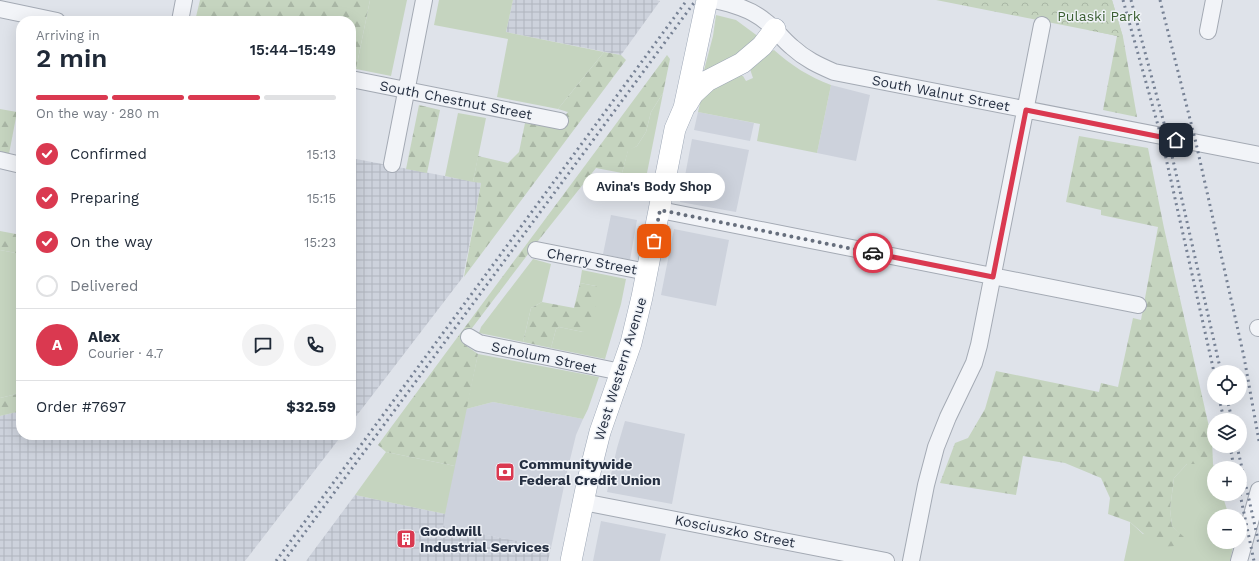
<!DOCTYPE html>
<meta charset="utf-8">
<style>
:root{--surface:#fff;--page:#f2f2f3;--text:#1f2937;--muted:#747a83;--line:#e0e1e3;--accent:#da3950}
body{margin:0;font-family:"Work Sans",sans-serif;background:var(--page);color:var(--text);height:100vh;display:flex;flex-direction:column;font-size:15px;white-space:nowrap}
*{box-sizing:border-box;margin:0}
p{font-size:13px;color:var(--muted)}
.icon{flex:none;width:22px;height:22px;fill:none;stroke:currentColor;stroke-width:2;stroke-linecap:round;stroke-linejoin:round}
.map{position:relative;flex:1;overflow:hidden}
.details{position:absolute;left:16px;top:16px;width:340px;height:424px;display:flex;flex-direction:column;background:var(--surface);border-radius:16px;box-shadow:0 4px 16px #0002}
.details>*{flex:none}
.tools{position:absolute;left:1207px;top:365px;display:grid;gap:8px}
.tools a{display:grid;place-items:center;width:40px;height:40px;border-radius:50%;background:var(--surface);box-shadow:0 4px 16px #0002;font-size:20px}
.pin{position:absolute;display:grid;place-items:center;width:34px;height:34px;color:#fff;margin:-17px;border-radius:8px;box-shadow:0 2px 6px #0006}
.courier{position:absolute;display:grid;place-items:center;width:40px;height:40px;margin:-20px;border:3px solid #da3950;border-radius:50%;background:#fff;color:#222;box-shadow:0 1px 5px #0007}
.bubble{position:absolute;height:28px;border-radius:14px;background:var(--surface);box-shadow:0 4px 16px #0002;font-size:13px;font-weight:600;line-height:28px;text-align:center}
.summary em{font-style:normal;font-weight:600}
.summary div{display:flex;flex-direction:column-reverse}
.summary{display:flex;align-items:center;justify-content:space-between;height:68px;padding:0 20px}
h1{font-size:26px;font-weight:600;line-height:30px}
.bar{display:grid;grid-template-columns:repeat(4,1fr);gap:6px 4px;align-content:center;height:48px;padding:0 20px}
.bar i{height:5px;border-radius:3px;background:var(--line)}
.bar .on{background:var(--accent)}
.bar p{grid-column:span 4}
.line{display:flex;align-items:center;gap:10px;padding:0 20px;border-top:1px solid var(--line)}
.line div{flex:1}
.round{display:grid;place-items:center;flex:none;width:42px;height:42px;border-radius:21px;background:var(--page)}
ol{padding:0 20px;list-style:none}
li{display:flex;align-items:center;gap:12px;height:44px}
li p{margin-inline-start:auto}
li .icon{padding:4px;border-radius:50%;background:var(--accent);color:#fff;stroke-width:4}
li:last-child{color:var(--muted)}
li i{width:22px;height:22px;border:2px solid var(--line);border-radius:50%}
.map>svg:first-child{display:block}
</style>
<div class="map">
<svg width="1259" height="561" viewBox="0 0 1259 561">
<defs>
<pattern id="industrial-grid" width="8" height="8" patternUnits="userSpaceOnUse"><rect width="8" height="8" fill="#cdd2dc"/><path d="M0 4h8M4 0v8" fill="none" stroke="#b0b5be"/></pattern>
<pattern id="forest-firs" width="22" height="20" patternUnits="userSpaceOnUse"><rect width="22" height="20" fill="#c5d4bf"/><path d="M5 1l3.5 6h-7zM16 11l3.5 6h-7z" fill="#a9b6a5"/></pattern>
<pattern id="park-crowns" width="20" height="18" patternUnits="userSpaceOnUse"><rect width="20" height="18" fill="#c5d4bf"/><path d="M2 6a3 3 0 1 1 6 0M12 15a3 3 0 1 1 6 0" fill="none" stroke="#a9b6a5"/></pattern>
</defs>
<rect width="100%" height="100%" fill="#dfe3ea"/>
<path fill="#cdd2dc" d="M831 85 870 95 856 161 817 153Z
M698 112 754 123 750 141 694 130Z
M692 139 749 150 736 212 680 202Z
M611 215 637 220 630 260 603 254Z
M674 229 729 240 716 306 661 295Z
M493 402 583 419 576 435 567 472 551 548 442 526 466 409Z
M625 421 685 434 672 504 607 492 617 448Z
M601 521 666 534 660 561H593Z"/>
<path fill="url(#industrial-grid)" d="M513 0H657L660 1 621 55 506 32Z
M351 158 481 183 463 277 351 423Z
M21 411V435H342L245 561H0V416Z
M355 495 445 514 443 526 551 548 548 561H306Z"/>
<path fill="#c5d4bf" d="M370 0H407L391 76 356 69Z
M439 0H513L506 32 604 52 558 109 497 97 508 39 434 25Z
M716 15 736 20 759 37 746 51 703 74 713 36Z
M774 50C791 65 809 77 831 85L817 153 757 141 760 124 698 112 701 99 706 93 740 75 743 76 746 81 753 78 750 69C758 63 767 53 774 50Z
M663 93 646 178 622 173 628 150 637 146 646 132 651 112Z
M458 113 486 118 473 182 445 176Z
M0 250 21 254V393L0 398Z
M533 259 551 264 542 302 531 308 523 342 479 333 481 327Z
M582 270 626 279 621 304 605 359 551 348 556 329 559 327 583 332 596 286 580 283Z
M478 354 599 377 588 409 583 419 493 402 466 409Z
M386 452 455 466 445 514 355 495Z
M1187 464H1213L1214 468V494H1222L1229 516H1214V542H1234L1230 561H1124L1130 533V522L1143 534 1183 537 1172 526 1170 509 1174 478Z"/>
<path fill="url(#forest-firs)" d="M200 0H370L356 69 351 68V21H195Z
M1112 0 1123 37 1137 117 1103 110 1117 36 1088 30Z
M604 52 621 55 626 60 464 277 481 183 473 182 478 156 508 163 519 152 525 123 554 128 568 112 558 109Z
M667 55 670 59 663 93 651 112 646 132 637 146 628 151 622 173 596 168 538 241 466 336 465 345 478 354 455 466 386 452 378 445C474 314 571 185 667 55Z
M419 105 440 110 427 173 406 169Z
M0 109 17 112 9 154 0 152Z
M1079 136 1148 148 1164 228 1212 440 1213 464H1187L1174 478 1170 509 1172 526 1184 537 1174 546 1159 547 1130 522 1108 514 1110 498 1101 478 1065 463 1023 456 1016 495 940 483 955 443 968 438 985 409 996 371 1099 392 1101 383 1118 387 1133 318 1141 320 1158 227 1101 215V210L1066 202Z
M0 231 21 235V254L0 250Z
M580 283 596 286 599 291 591 327 583 332 559 327 556 329 551 348 523 342 531 308 542 302 574 308Z
M21 393V411L0 416V398Z"/>
<path fill="url(#park-crowns)" d="M936 0H1112L1123 37Z"/>
<g fill="none" stroke-linecap="round" stroke-linejoin="round">
<defs>
<path id="minor" d="M714 0C732 4 751 9 765 21 775 28 782 39 792 47 805 59 818 65 834 72L1259 155
M0 9 57 21
M180 21 184 0
M1208 31 1214 0
M351 79 560 121
M0 160 21 165
M392 164 424 0
M660 210 1138 305
M536 250 647 272
M1258 328H1259
M469 337 479 343 621 372
M583 502 886 561
M911 561 926 485 936 447 948 417 974 363 979 345 1042 25
M1239 561 1259 490"/>
<path id="major" d="M687 104 693 94 707 81 742 63 762 46 775 29
M571 561 587 484 600 432 631 343 642 297 675 129 684 108 707 0"/>
</defs>
<use href="#minor" stroke="#a4aab4" stroke-width="18"/>
<use href="#major" stroke="#9da7b6" stroke-width="22"/>
<use href="#minor" stroke="#f2f4f8" stroke-width="16"/>
<use href="#major" stroke="#fff" stroke-width="21"/>
<path stroke="#778295" stroke-width="3" stroke-dasharray="2 4" stroke-linecap="butt" d="M1123 0 1161 136 1214 372
M1131 0 1168 138 1221 372
M1160 0 1196 143 1244 357 1259 441
M1219 398 1224 420
M1227 398 1232 420
M1230 446 1234 468
M1237 446 1259 544
M1240 494 1254 561
M276 561 687 0
M284 561 696 0"/>
</g>
<g fill="none" stroke-linecap="round" stroke-linejoin="round">
<path stroke="#676f7d" stroke-width="4" stroke-dasharray="0 7.2" d="M654 241 660 210 873 253"/>
<path stroke="#da3950" stroke-width="5" d="M873 253 993 277 1026 110 1176 140"/>
</g>
<defs>
<symbol id="bank-square" viewBox="-11 -11 22 22"><rect x="-9" y="-9" width="18" height="18" rx="4" fill="#da3950" stroke="#eff2f7"/><path d="M-6-4H6V4H-6ZM0-2.3a2.3 2.3 0 1 0 0 4.6a2.3 2.3 0 1 0 0-4.6Z" fill="#fff"/></symbol>
<symbol id="building-square" viewBox="-11 -11 22 22"><rect x="-9" y="-9" width="18" height="18" rx="4" fill="#da3950" stroke="#eff2f7"/><path d="M-4-6H4V6H1V3H-1V6H-4ZM-2.5-4.3h1.7v1.8h-1.7ZM.8-4.3h1.7v1.8H.8ZM-2.5-1h1.7V.8h-1.7ZM.8-1h1.7V.8H.8Z" fill="#fff"/></symbol>
</defs>
<g fill-rule="evenodd">
<use href="#bank-square" x="494" y="461" width="22" height="22"/>
<use href="#building-square" x="395" y="528" width="22" height="22"/>
</g>
<g text-anchor="middle" dominant-baseline="central" stroke-width="3" stroke-linejoin="round" paint-order="stroke">
<g font-size="14" fill="#3b5f32" stroke="#eff2f7">
<text x="1099" y="16">Pulaski Park</text>
</g>
<g font-size="14" fill="#263042" stroke="#eff2f7">
<text transform="translate(941 93) rotate(11)">South Walnut Street</text>
<text transform="translate(456 100) rotate(11)">South Chestnut Street</text>
<text transform="translate(592 261) rotate(11)">Cherry Street</text>
<text transform="translate(544 357) rotate(12)">Scholum Street</text>
<text transform="translate(620 369) rotate(-73)">West Western Avenue</text>
<text transform="translate(735 531) rotate(11)">Kosciuszko Street</text>
</g>
<g font-size="14" font-weight="bold" fill="#263042" stroke="#eff2f7" text-anchor="start">
<text x="519" y="464">Communitywide<tspan x="519" dy="16">Federal Credit Union</tspan></text>
<text x="420" y="531">Goodwill<tspan x="420" dy="16">Industrial Services</tspan></text>
</g>
</g>
</svg>
<div class="tools">
<a><svg class="icon" aria-label="locate" viewBox="0 0 24 24"><circle cx="12" cy="12" r="6"/><path d="M12 2v4M12 18v4M2 12h4M18 12h4"/></svg></a>
<a><svg class="icon" aria-label="layers" viewBox="0 0 24 24"><path d="M12 4l9 5-9 5-9-5zM3 14l9 5 9-5"/></svg></a>
<a>+</a>
<a>−</a>
</div>
<div class="pin" style="left:654px;top:241px;background:#ea580c"><svg class="icon" aria-label="bag" viewBox="0 0 24 24"><path d="M5 8h14l-1 12H6zM9 8a3 3 0 0 1 6 0"/></svg></div>
<div class="pin" style="left:1176px;top:140px;background:#1f2937"><svg class="icon" aria-label="home" viewBox="0 0 24 24"><path d="M3 11l9-7 9 7M6 9v11h12V9"/></svg></div>
<div class="courier" style="left:873px;top:253px"><svg class="icon" aria-label="car" viewBox="0 0 24 24"><path d="M5 17H2v-5l4-1 3-4h7l3 4 3 1v5h-3M9 17h6M6 11h13"/><circle cx="7" cy="17" r="2"/><circle cx="17" cy="17" r="2"/></svg></div>
<div class="bubble" style="left:583px;top:173px;width:142px">Avina's Body Shop</div>
<section class="details">
<div class="summary"><div><h1>2 min</h1><p>Arriving in</p></div><em>15:44–15:49</em></div>
<div class="bar"><i class="on"></i><i class="on"></i><i class="on"></i><i></i><p>On the way · 280 m</p></div>
<ol>
<li><svg class="icon" aria-label="check" viewBox="0 0 24 24"><path d="M5 12l5 5 9-10"/></svg>Confirmed<p>15:13</p></li>
<li><svg class="icon" aria-label="check" viewBox="0 0 24 24"><path d="M5 12l5 5 9-10"/></svg>Preparing<p>15:15</p></li>
<li><svg class="icon" aria-label="check" viewBox="0 0 24 24"><path d="M5 12l5 5 9-10"/></svg>On the way<p>15:23</p></li>
<li><i></i>Delivered</li>
</ol>
<div class="line" style="height:72px"><b class="round" style="background:var(--accent);color:#fff">A</b><div><b>Alex</b><p>Courier · 4.7</p></div><a class="round"><svg class="icon" aria-label="chat" viewBox="0 0 24 24"><path d="M4 5h16v11H9l-5 4z"/></svg></a><a class="round"><svg class="icon" aria-label="phone" viewBox="0 0 24 24"><path d="M5 4h4l2 5-3 2q2 4 5 5l2-3 5 2v4C11 20 4 13 5 4z"/></svg></a></div>
<div class="line" style="height:52px"><div>Order #7697</div><b>$32.59</b></div>
</section>
</div>
